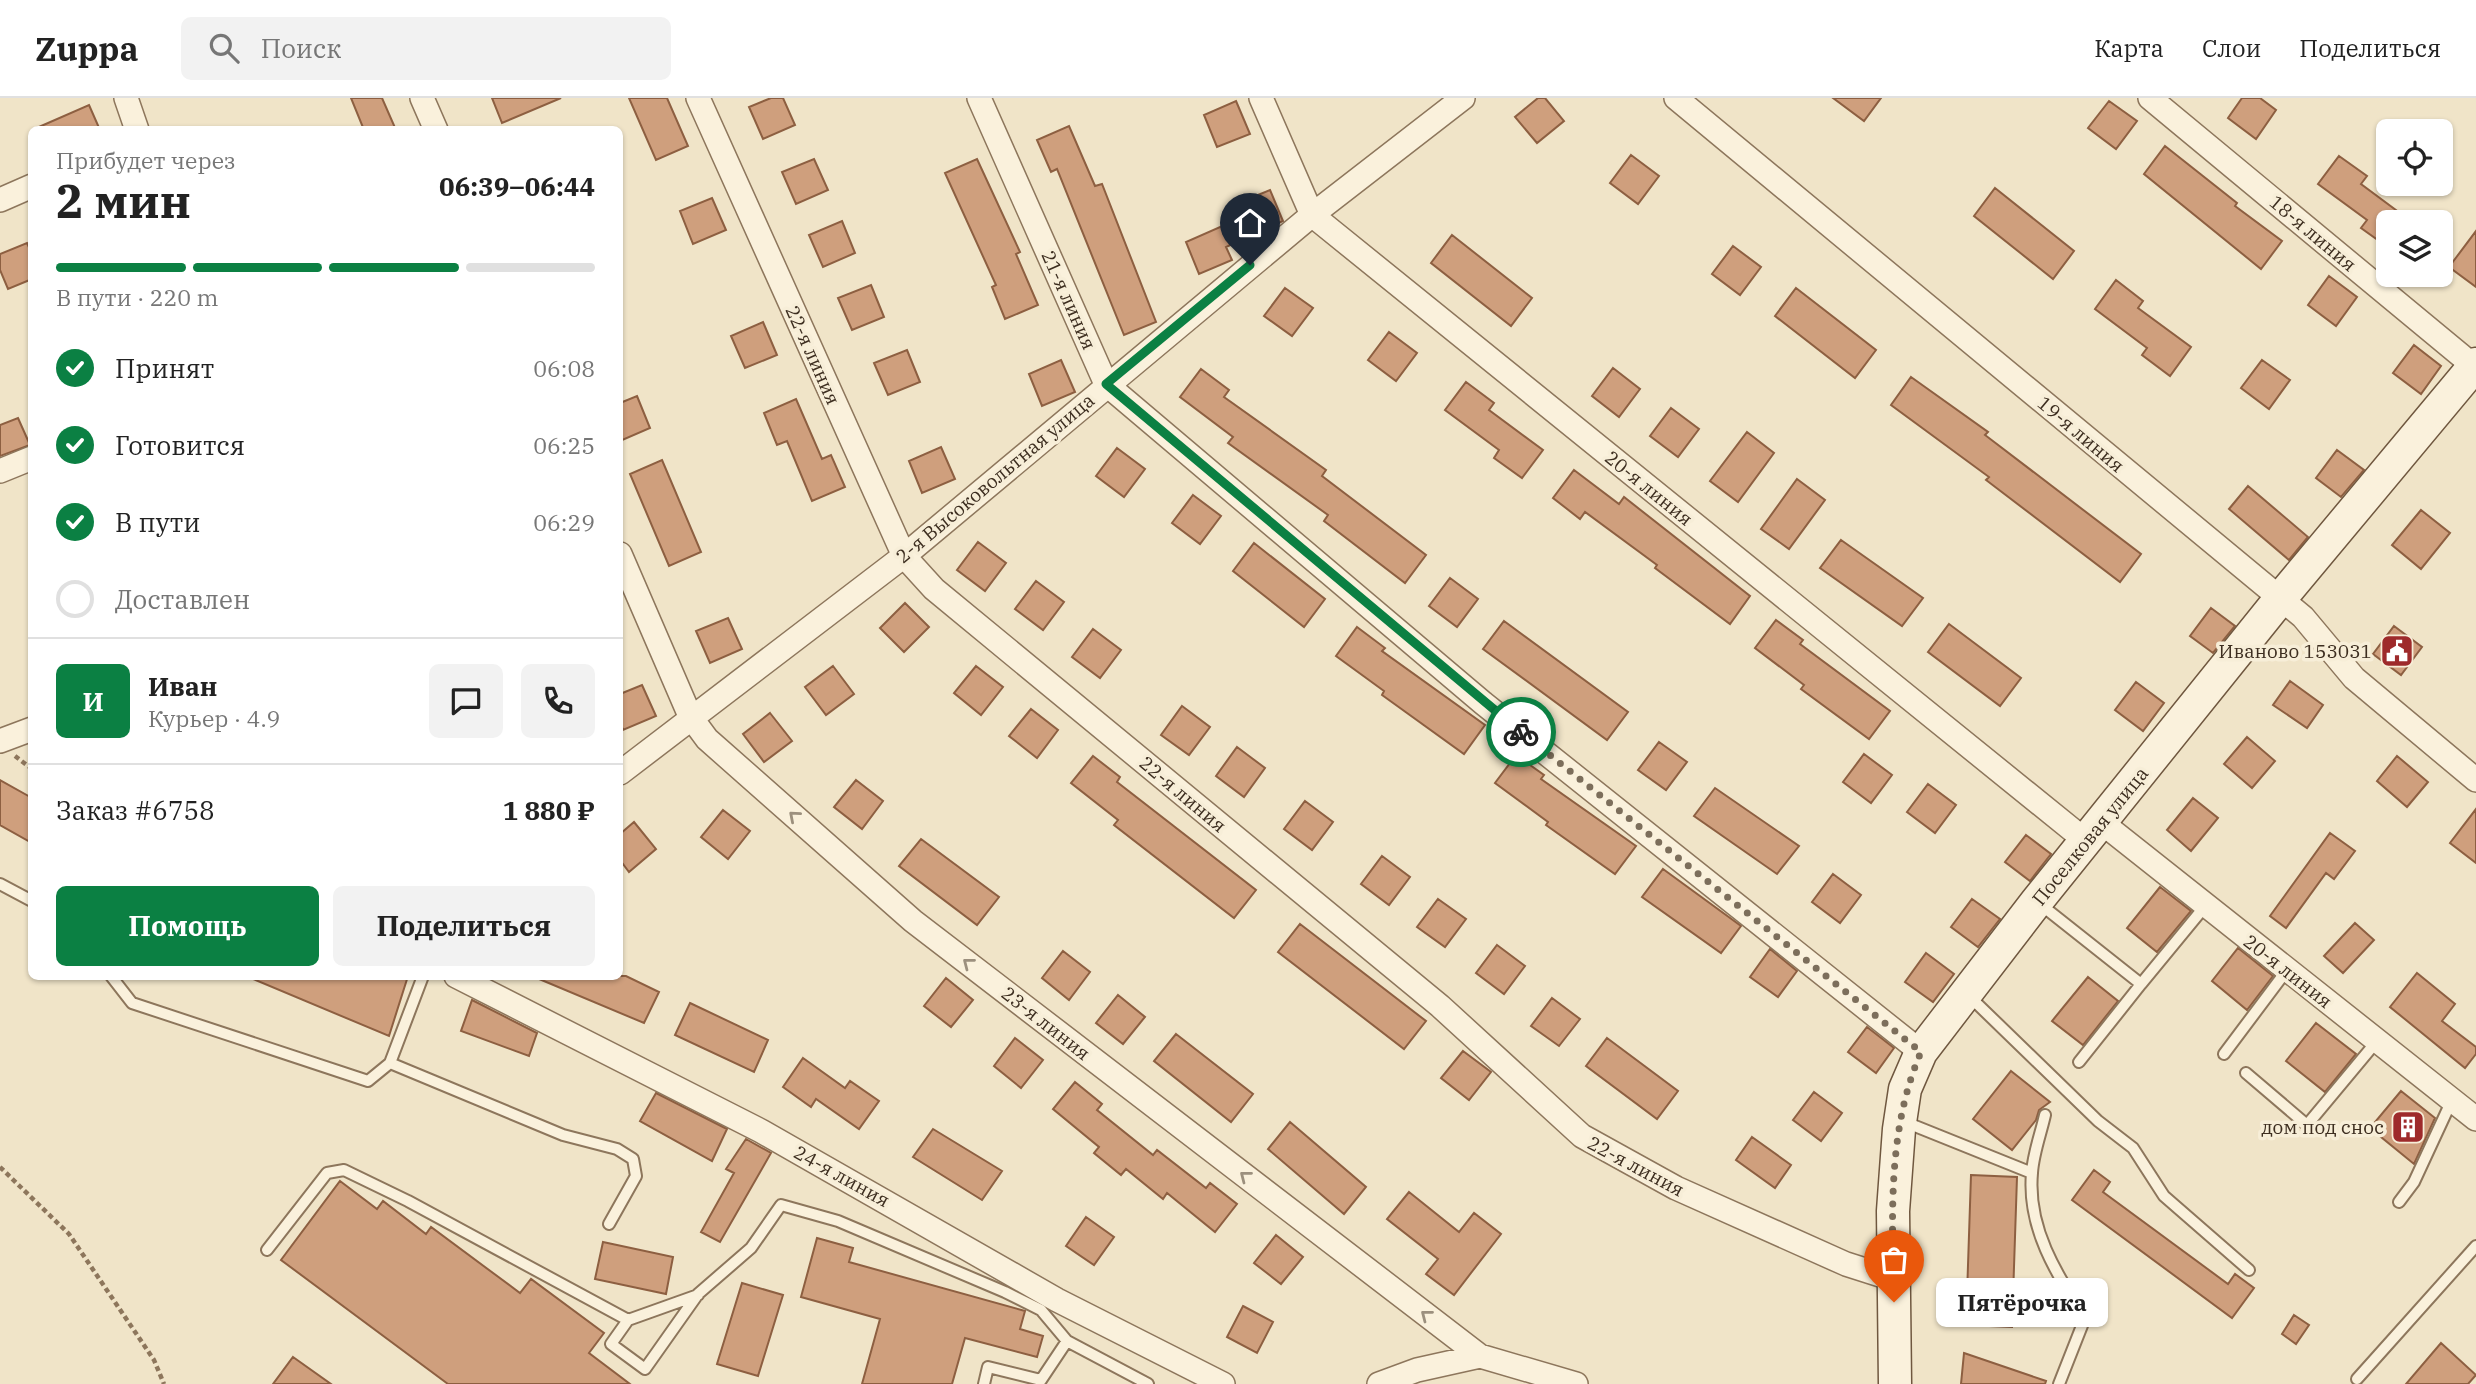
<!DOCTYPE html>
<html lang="ru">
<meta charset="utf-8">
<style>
:root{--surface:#fff;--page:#f2f2f2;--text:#222;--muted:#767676;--line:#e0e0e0;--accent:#0b8043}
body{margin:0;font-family:"IBM Plex Serif",serif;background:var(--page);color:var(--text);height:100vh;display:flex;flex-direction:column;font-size:26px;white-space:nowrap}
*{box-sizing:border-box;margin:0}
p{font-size:23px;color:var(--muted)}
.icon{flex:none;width:38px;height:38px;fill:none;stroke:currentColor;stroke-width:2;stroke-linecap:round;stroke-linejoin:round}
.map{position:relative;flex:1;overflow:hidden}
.side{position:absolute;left:28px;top:28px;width:595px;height:854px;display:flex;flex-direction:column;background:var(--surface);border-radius:10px;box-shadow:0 2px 5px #0004}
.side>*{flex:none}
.fabs{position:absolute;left:2376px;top:21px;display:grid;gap:14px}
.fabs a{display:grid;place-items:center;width:77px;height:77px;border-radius:10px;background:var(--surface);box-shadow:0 2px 5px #0004;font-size:35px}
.pin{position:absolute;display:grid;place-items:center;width:60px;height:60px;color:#fff;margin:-72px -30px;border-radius:50% 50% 50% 0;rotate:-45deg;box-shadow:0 0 7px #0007}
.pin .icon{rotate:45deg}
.courier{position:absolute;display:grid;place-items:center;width:70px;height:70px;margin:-35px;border:5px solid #0b8043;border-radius:50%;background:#fff;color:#222;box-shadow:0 2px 9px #0007}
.bubble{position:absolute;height:49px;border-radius:10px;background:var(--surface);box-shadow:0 2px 5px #0004;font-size:23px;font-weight:700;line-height:49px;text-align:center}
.head em{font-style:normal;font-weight:700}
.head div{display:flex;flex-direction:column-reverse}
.head{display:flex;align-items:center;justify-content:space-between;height:119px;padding:0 28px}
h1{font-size:46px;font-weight:700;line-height:52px}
.bar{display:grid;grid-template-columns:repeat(4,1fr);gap:10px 7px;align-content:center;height:84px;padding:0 28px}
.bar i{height:9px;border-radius:5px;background:var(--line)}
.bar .current{background:var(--accent)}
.bar p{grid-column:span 4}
.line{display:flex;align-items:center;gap:18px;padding:0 28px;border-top:2px solid var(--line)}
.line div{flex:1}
.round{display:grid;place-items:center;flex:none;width:74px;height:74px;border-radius:10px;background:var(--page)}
ol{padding:0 28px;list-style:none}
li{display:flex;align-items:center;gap:21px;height:77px}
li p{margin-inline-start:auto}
li .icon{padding:7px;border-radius:50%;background:var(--accent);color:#fff;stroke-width:4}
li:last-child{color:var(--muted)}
li i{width:38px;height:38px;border:4px solid var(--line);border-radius:50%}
.cta{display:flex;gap:14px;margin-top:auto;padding:14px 28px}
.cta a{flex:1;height:80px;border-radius:10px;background:var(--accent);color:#fff;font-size:28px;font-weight:700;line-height:80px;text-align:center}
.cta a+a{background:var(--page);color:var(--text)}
header{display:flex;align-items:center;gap:42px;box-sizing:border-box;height:98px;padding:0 35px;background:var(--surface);border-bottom:2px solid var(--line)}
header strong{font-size:33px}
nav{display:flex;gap:38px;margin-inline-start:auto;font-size:24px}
.search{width:490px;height:63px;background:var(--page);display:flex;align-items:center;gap:18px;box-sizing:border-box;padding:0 24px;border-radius:10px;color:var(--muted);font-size:26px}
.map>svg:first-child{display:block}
</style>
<header>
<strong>Zuppa</strong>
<div class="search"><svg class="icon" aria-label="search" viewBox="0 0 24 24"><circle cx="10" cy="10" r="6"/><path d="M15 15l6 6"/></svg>Поиск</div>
<nav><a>Карта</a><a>Слои</a><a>Поделиться</a></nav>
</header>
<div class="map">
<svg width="2476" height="1286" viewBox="0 0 2476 1286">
<rect width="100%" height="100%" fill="#f0e4c8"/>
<path fill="#cf9f7d" stroke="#8d5f41" stroke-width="2" d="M351 0H382L396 32H364Z
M492 0H561L502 25Z
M629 0H667L688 48 656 62Z
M771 0H783L795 27 763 41 749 9Z
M1538 0H1545L1564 23 1537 45 1515 19Z
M1833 0H1881L1864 23Z
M2242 0H2260L2276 12 2256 41 2228 20Z
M1236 3 1250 36 1217 49 1204 17Z
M2109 3 2137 23 2116 51 2088 30Z
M89 7 100 32H32Z
M1069 28 1095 88 1102 86 1156 224 1124 237 1057 71 1051 74 1037 42Z
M2165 48 2237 105 2235 108 2282 143 2261 171 2144 76Z
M1631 57 1659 78 1638 106 1610 85Z
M2339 58 2367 78 2361 86 2412 124H2389V150L2361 130 2367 122 2318 86Z
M814 61 828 92 796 106 782 74Z
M977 61 1020 154 1016 156 1038 207 1005 221 992 189 996 187 945 75Z
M1995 90 2074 153 2053 181 1974 118Z
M1270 92 1283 123 1226 149 1232 162 1199 176 1186 144 1243 119 1238 105Z
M712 100 726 132 693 146 680 113Z
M842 123 855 155 823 169 809 137Z
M2476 133V189L2449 169Z
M1452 137 1532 200 1511 228 1431 165Z
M27 145 32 156V181L8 191 0 172V156Z
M1733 148 1761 169 1740 197 1712 176Z
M2329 178 2357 199 2336 228 2308 207Z
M2116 182 2143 203 2138 210 2191 249 2170 278 2142 257 2147 250 2095 211Z
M871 187 884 219 852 232 838 200Z
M1285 190 1313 210 1292 238 1264 218Z
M1796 190 1876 252 1855 280 1775 218Z
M763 224 777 257 745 270 731 238Z
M1389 234 1417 255 1396 283 1368 262Z
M2414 247 2441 268 2421 296 2393 275Z
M907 252 920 284 888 297 874 265Z
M1061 262 1075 294 1042 308 1029 276Z
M2262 262 2290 282 2269 311 2241 290Z
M1613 270 1640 291 1619 319 1592 298Z
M1201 271 1229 292 1224 299 1326 372 1322 378 1426 457 1405 485 1324 423 1328 417 1228 345 1233 339 1180 299Z
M1911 279 1988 334 1985 337 2141 456 2120 484 1986 382 1989 379 1891 307Z
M1466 284 1494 305 1489 312 1543 352 1522 380 1494 360 1499 352 1445 312Z
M637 298 650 330 620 343V305Z
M796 301 822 361 831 357 845 389 812 403 787 343 777 347 764 315Z
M1671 310 1699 331 1678 359 1650 338Z
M18 320 30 347 0 358V327Z
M1747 334 1774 355 1738 404 1710 383Z
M941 349 955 381 922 395 909 363Z
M1117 350 1145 371 1124 399 1096 378Z
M2337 352 2364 372 2341 399 2316 380Z
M662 362 701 454 669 468 630 376Z
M1574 372 1619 406 1624 399 1750 498 1730 526 1655 470 1657 467 1585 414 1580 421 1553 400Z
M1797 381 1825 402 1789 451 1761 431Z
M2248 388 2308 439 2289 462 2229 411Z
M1193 397 1221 418 1200 446 1172 425Z
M2421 412 2450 435 2421 471 2392 447Z
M1841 442 1923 500 1902 528 1820 470Z
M978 444 1006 465 985 493 957 472Z
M1254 445 1325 501 1304 529 1233 473Z
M1450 480 1478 501 1457 529 1429 508Z
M1036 483 1064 504 1043 532 1015 511Z
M905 505 929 529 904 554 880 530Z
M2211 510 2235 528 2213 555 2190 538Z
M728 520 742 551 710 565 696 533Z
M1776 522 1803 542 1800 546 1890 613 1869 641 1801 591 1804 587 1755 550Z
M1504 523 1628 614 1607 642 1483 551Z
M1949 526 2021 580 2000 608 1928 554Z
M2394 528 2422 549 2401 577 2373 556Z
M1357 529 1385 550 1382 553 1485 627 1464 656 1382 597 1384 593 1336 558Z
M1093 531 1121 552 1100 580 1072 559Z
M833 568 854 596 826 617 805 589Z
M976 568 1003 589 981 617 954 595Z
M2290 583 2323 607 2307 630 2273 607Z
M2136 584 2164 605 2143 633 2115 612Z
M642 587 656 618 623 632 620 623V596Z
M1182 608 1210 629 1189 657 1161 637Z
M1031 611 1058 632 1037 660 1009 638Z
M770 615 792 643 764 664 743 636Z
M2247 639 2275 663 2252 690 2224 666Z
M1659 644 1687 664 1666 692 1638 672Z
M1237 649 1265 670 1244 699 1216 678Z
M1864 656 1892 677 1871 705 1843 684Z
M1516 657 1544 677 1541 681 1636 748 1615 776 1546 727 1548 724 1495 685Z
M1093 658 1120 679 1117 684 1256 792 1234 820 1114 727 1118 722 1071 685Z
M2397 658 2428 684 2407 709 2377 683Z
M0 682 32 700V745L0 727Z
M856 682 883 703 862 731 834 709Z
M1928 686 1956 707 1935 735 1907 714Z
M1715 690 1799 748 1777 776 1694 718Z
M2193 700 2218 720 2191 753 2167 732Z
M1305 703 1333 724 1312 752 1284 731Z
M2476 711V765L2450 745Z
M723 712 750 733 728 761 701 739Z
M634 724 656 751 629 774 620 762V736Z
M2330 735 2355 753 2334 781 2326 775 2286 830 2270 818Z
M2026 737 2051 756 2030 783 2005 764Z
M921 741 999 799 977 827 899 768Z
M1382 758 1410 779 1389 807 1361 786Z
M1663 771 1741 828 1721 855 1642 799Z
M1833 776 1861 797 1840 825 1812 804Z
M2160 789 2191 813 2157 854 2127 830Z
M1438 801 1466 821 1445 849 1417 829Z
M1972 801 2000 821 1978 849 1951 829Z
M2355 825 2374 842 2343 875 2324 858Z
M1300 826 1426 923 1404 951 1278 854Z
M1497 847 1525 868 1504 896 1476 875Z
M2238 850 2273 878 2247 912 2212 883Z
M1770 851 1797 873 1778 899 1750 879Z
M1063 853 1090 874 1069 902 1042 880Z
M1926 855 1954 876 1933 904 1905 884Z
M2417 875 2455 906 2442 923 2476 949V956L2465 970 2390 909Z
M246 878H408L389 938Z
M532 878H626L659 894 644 925Z
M2088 879 2118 903 2083 947 2052 923Z
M946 880 973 902 951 929 924 908Z
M1118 897 1145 919 1123 946 1096 925Z
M1552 900 1580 921 1559 948 1531 928Z
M472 902 537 935 529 958 461 933Z
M690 905 768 942 754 974 675 937Z
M2316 925 2356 956 2325 994 2286 963Z
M1867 929 1894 950 1876 975 1848 954Z
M1176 936 1253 996 1231 1024 1154 963Z
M1015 940 1043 962 1021 990 994 968Z
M1607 940 1678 993 1657 1021 1586 968Z
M1463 953 1491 974 1469 1002 1441 980Z
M803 960 845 990 850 983 879 1003 859 1031 816 1001 811 1009 783 989Z
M2011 973 2050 1004 2039 1012 2036 1022 2012 1052 1973 1021Z
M1075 984 1102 1006 1097 1012 1153 1057 1157 1052 1206 1090 1210 1085 1237 1106 1215 1134 1167 1095 1163 1101 1126 1071 1121 1077 1094 1055 1099 1049 1053 1011Z
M2401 993 2435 1020 2414 1066 2370 1030Z
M1814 994 1842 1015 1821 1043 1793 1022Z
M656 995 727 1031 712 1063 640 1023Z
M1290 1024 1366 1089 1344 1116 1268 1051Z
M933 1031 1002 1073 982 1102 913 1059Z
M1752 1039 1791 1067 1775 1090 1736 1062Z
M746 1041 771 1055 720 1144 701 1134 734 1075 726 1071Z
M2094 1072 2110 1084 2103 1094 2228 1186 2235 1176 2254 1190 2232 1220 2072 1102Z
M1971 1077 2017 1079 2012 1229 1966 1227Z
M340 1083 377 1111 383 1103 426 1136 431 1129 520 1195 531 1181 604 1235 589 1255 630 1286H448L281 1162Z
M1409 1094 1459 1134 1474 1115 1501 1136 1454 1197 1426 1176 1438 1161 1387 1121Z
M1086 1119 1114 1139 1094 1167 1066 1148Z
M1276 1137 1303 1159 1281 1186 1254 1165Z
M817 1140 853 1150 849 1164 1025 1213 1020 1231 1043 1238 1037 1259 965 1240 952 1286H862L880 1221 801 1199Z
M603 1144 673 1159 666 1196 595 1181Z
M742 1185 783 1197 758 1278 717 1266Z
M1243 1208 1273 1224 1257 1255 1227 1239Z
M2294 1217 2309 1227 2296 1246 2282 1236Z
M2441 1245 2476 1277 2468 1286H2406Z
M1964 1255 2046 1283 2045 1286H1961Z
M293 1259 331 1286H273Z"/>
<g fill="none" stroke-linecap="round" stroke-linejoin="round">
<defs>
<path id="lane" d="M0 786 32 803
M2040 806 2141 886 2079 964
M111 878 132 905 368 983 390 965 423 878
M2141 886 2206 807
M1968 897 2098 1023 2133 1050 2164 1098 2249 1172
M2224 956 2287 872
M390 965 563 1037 617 1051 633 1061 636 1078 609 1126
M2246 975 2307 1027 2377 943
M2045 1017C2041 1035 2033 1056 2032 1075 2027 1130 2056 1175 2085 1220L2059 1286
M1905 1024 2032 1075
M2399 1104 2414 1084 2452 1002
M267 1152 327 1075 344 1072 408 1103 628 1222 611 1246 645 1271 698 1196 751 1150 781 1107 838 1123 1005 1194 1041 1212 1067 1243 1148 1286
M628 1222 698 1197
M2357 1281 2476 1148
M984 1286 988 1269 1041 1282 1067 1243"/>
<path id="street" d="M126 0 137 32
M422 0 436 32
M698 0 904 458 934 491 1440 908 1582 1038 1676 1090 1846 1166 1893 1181
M979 0 1106 286 1483 605 1921 954
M1261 0 1312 117 2086 743
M1676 0 2303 519 2354 580 2476 682
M2150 0 2476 270
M0 102 32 88
M0 373 32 360
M620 456 690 618 707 641 913 823 1480 1258 1576 1286
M0 643 32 631
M620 675 904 458 1312 117 1463 0
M2101 724 2476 1021
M456 878 761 1033 1057 1202 1223 1286
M1379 1286 1417 1272 1480 1258"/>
<path id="secondary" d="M1895 1286 1893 1113 1899 1031 1905 991 1921 954 2037 803 2280 501 2476 266"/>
</defs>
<use href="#lane" stroke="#8d765c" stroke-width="14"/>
<use href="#street" stroke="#8d765c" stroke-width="26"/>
<use href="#secondary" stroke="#6f573f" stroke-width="35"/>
<path stroke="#8d765c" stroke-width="4.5" stroke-dasharray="5 3.5" stroke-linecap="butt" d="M15 658 32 671
M0 1069 69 1136 154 1262 164 1286"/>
<use href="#lane" stroke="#faf1dc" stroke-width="10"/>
<use href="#street" stroke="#faf1dc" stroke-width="23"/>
<use href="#secondary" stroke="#faf1dc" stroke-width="32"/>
</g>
<defs><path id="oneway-chevron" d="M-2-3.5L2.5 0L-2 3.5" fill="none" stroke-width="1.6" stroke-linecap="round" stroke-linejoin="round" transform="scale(1.75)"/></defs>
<g stroke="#9c907e">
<use href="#oneway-chevron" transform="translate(794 718) rotate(-139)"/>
<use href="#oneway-chevron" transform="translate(968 865) rotate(-142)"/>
<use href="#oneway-chevron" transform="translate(1245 1078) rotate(-142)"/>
<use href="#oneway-chevron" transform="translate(1426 1217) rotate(-142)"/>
</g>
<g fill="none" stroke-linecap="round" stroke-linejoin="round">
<path stroke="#7c6e5b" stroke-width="7" stroke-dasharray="0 12.6" d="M1521 634 1921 954C1887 1032 1892 1120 1894 1204"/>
<path stroke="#0b8043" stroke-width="9" d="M1250 167 1106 286 1521 634"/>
</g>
<defs>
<symbol id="civic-square" viewBox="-11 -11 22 22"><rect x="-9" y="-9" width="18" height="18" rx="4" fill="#9e2a2b" stroke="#f7eed8"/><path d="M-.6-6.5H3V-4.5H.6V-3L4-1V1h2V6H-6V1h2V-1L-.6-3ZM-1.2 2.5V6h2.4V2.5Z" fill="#fff"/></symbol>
<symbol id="building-square" viewBox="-11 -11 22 22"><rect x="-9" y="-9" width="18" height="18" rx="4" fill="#9e2a2b" stroke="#f7eed8"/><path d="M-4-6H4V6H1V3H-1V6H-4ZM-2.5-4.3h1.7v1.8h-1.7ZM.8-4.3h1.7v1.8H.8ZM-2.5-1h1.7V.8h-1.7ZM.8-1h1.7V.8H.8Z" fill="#fff"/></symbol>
</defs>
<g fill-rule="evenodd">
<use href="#civic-square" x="2378" y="534" width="38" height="38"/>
<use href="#building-square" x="2389" y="1010" width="38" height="38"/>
</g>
<g text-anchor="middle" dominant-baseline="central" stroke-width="7" stroke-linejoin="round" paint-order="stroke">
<g font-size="19" fill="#3d2e20" stroke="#f7eed8">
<text transform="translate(2313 135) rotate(40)">18-я линия</text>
<text transform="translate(1069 202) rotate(66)">21-я линия</text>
<text transform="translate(813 257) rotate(66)">22-я линия</text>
<text transform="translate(2081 336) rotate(40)">19-я линия</text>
<text transform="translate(995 380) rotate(-40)">2-я Высоковольтная улица</text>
<text transform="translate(1649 390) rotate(39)">20-я линия</text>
<text transform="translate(1183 696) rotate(40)">22-я линия</text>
<text transform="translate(2090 738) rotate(-51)">Поселковая улица</text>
<text transform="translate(2288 873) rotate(38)">20-я линия</text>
<text transform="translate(1046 925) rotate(38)">23-я линия</text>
<text transform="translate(1636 1068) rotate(28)">22-я линия</text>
<text transform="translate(842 1078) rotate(29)">24-я линия</text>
</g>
<g font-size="19" fill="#3d2e20" stroke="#f7eed8" text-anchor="end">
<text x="2372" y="553">Иваново 153031</text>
<text x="2384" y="1029">дом под снос</text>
</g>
</g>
</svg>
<div class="fabs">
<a><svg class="icon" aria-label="locate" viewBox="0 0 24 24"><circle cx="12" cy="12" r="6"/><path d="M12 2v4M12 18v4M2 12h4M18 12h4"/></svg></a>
<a><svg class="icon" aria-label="layers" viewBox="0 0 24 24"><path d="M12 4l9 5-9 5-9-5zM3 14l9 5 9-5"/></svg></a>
</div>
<div class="pin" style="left:1894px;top:1204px;background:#ea580c"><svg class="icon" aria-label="bag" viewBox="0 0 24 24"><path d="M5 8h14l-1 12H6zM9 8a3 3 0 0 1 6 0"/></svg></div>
<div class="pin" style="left:1250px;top:167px;background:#1f2937"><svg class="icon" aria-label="home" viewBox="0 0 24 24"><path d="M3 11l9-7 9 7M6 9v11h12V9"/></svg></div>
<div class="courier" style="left:1521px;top:634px"><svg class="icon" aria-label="bike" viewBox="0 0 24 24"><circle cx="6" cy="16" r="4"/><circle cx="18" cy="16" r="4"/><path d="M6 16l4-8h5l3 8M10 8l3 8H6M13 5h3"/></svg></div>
<div class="bubble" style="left:1936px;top:1180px;width:172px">Пятёрочка</div>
<section class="side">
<div class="head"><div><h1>2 мин</h1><p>Прибудет через</p></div><em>06:39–06:44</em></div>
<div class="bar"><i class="current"></i><i class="current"></i><i class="current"></i><i></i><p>В пути · 220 m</p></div>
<ol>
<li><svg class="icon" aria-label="check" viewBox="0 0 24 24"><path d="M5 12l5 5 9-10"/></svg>Принят<p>06:08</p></li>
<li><svg class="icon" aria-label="check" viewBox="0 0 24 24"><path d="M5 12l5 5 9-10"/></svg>Готовится<p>06:25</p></li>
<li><svg class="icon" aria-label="check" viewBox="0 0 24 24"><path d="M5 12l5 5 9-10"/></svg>В пути<p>06:29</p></li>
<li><i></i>Доставлен</li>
</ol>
<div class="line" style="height:126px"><b class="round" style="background:var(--accent);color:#fff">И</b><div><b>Иван</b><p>Курьер · 4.9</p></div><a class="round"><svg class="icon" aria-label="chat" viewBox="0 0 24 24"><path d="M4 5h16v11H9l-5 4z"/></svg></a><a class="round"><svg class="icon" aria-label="phone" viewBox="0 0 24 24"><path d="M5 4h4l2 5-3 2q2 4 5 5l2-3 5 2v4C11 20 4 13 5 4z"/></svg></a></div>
<div class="line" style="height:91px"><div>Заказ #6758</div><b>1 880 ₽</b></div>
<div class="cta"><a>Помощь</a><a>Поделиться</a></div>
</section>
</div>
